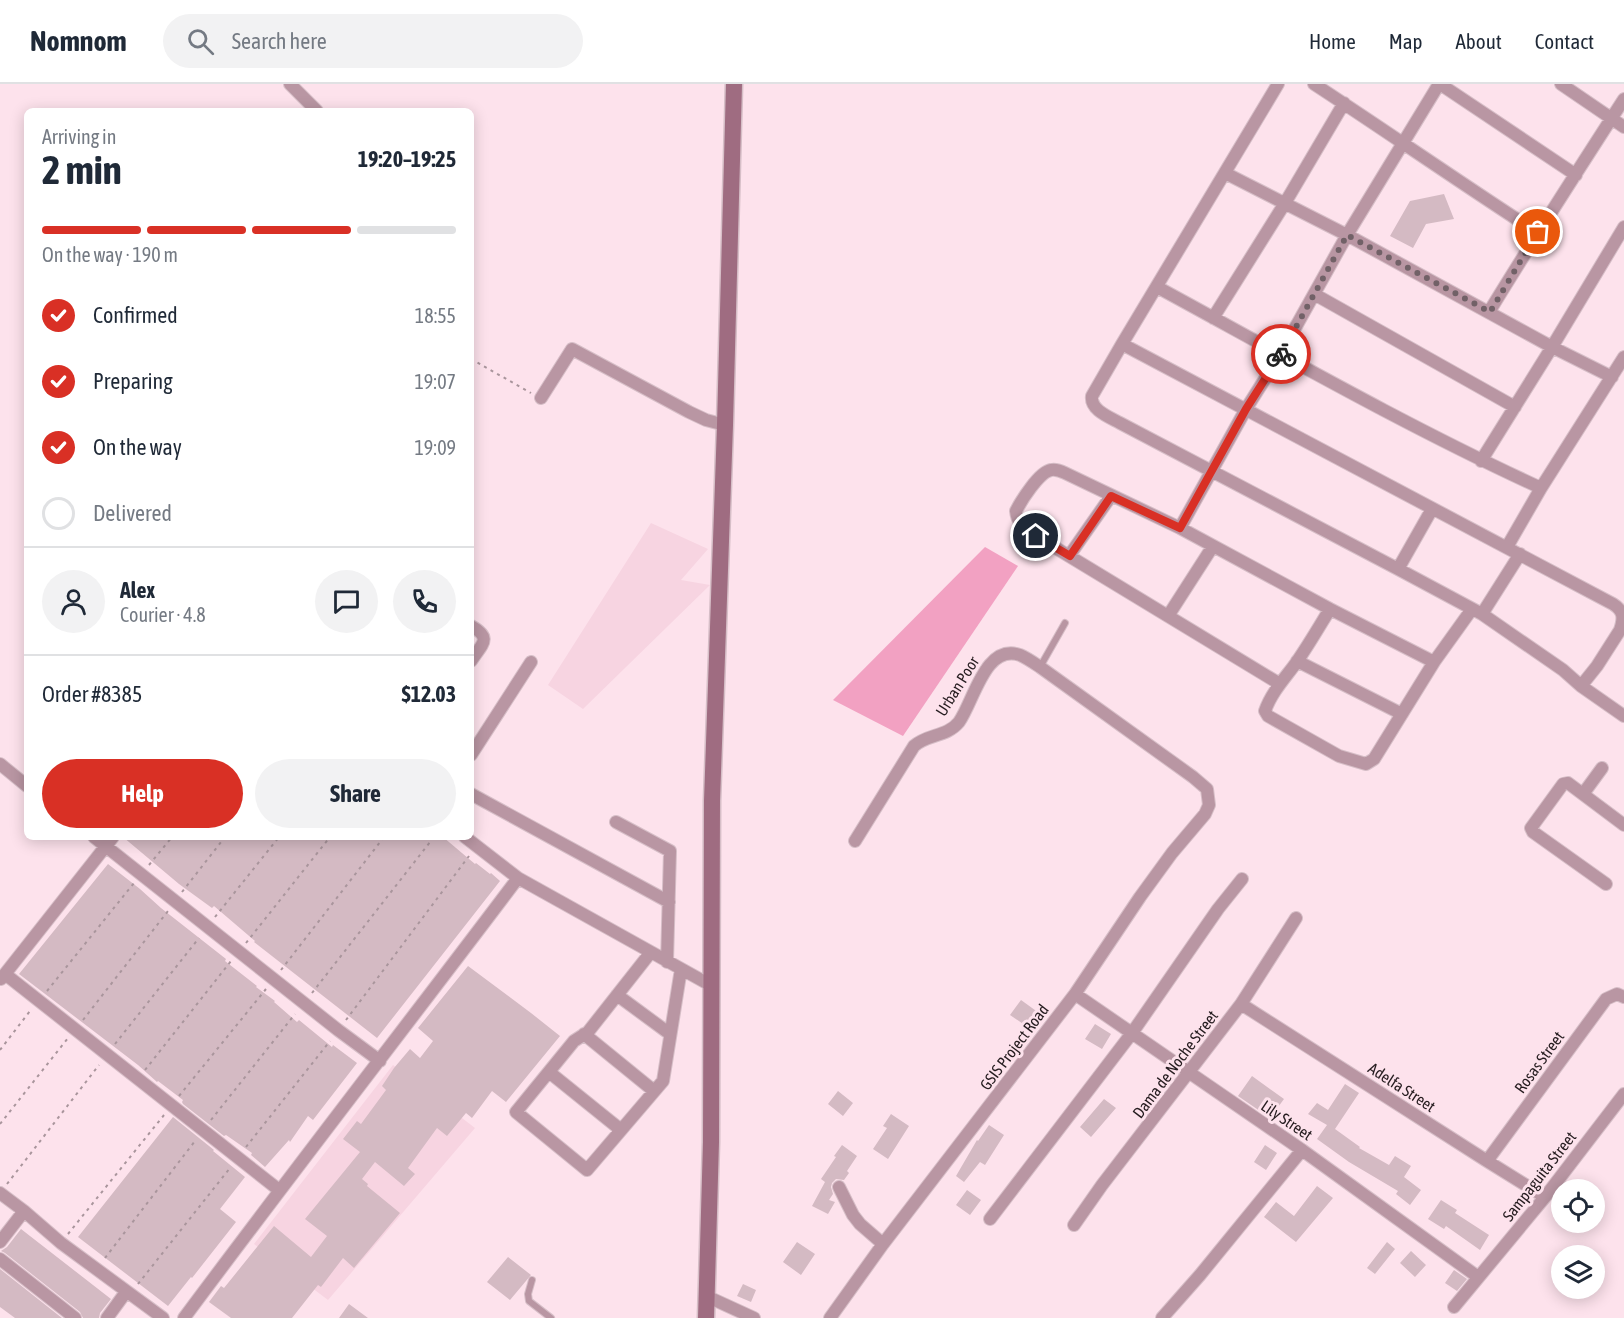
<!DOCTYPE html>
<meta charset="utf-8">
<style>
:root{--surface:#fff;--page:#f2f2f3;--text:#1f2937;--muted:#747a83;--line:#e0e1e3;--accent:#d93025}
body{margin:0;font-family:"Asap Condensed",sans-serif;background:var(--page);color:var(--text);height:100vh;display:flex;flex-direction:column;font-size:22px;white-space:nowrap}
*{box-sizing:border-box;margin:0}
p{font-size:20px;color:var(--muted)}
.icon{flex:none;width:33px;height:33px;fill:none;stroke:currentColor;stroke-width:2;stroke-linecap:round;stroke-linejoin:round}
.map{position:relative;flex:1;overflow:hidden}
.drawer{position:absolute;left:24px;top:24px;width:450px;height:732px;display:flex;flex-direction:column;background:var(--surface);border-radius:9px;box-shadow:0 3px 15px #0003}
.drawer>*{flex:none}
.tools{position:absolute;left:1551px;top:1095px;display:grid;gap:12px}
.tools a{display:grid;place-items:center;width:54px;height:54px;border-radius:50%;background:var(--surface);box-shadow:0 3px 15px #0003;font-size:30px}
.pin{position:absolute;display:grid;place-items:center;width:51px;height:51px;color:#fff;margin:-26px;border:3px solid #fff;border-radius:50%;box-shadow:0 2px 6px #0007}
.courier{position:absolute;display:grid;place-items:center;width:60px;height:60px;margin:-30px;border:4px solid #d93025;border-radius:50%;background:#fff;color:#222;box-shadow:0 2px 8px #0007}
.summary em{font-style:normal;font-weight:700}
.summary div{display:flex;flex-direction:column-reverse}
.summary{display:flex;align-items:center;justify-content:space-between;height:102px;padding:0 18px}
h1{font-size:39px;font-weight:700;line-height:45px}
.bar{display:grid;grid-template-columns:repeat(4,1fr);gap:9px 6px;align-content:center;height:72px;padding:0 18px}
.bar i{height:8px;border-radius:4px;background:var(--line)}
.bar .active{background:var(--accent)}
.bar p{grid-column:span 4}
.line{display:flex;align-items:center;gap:15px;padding:0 18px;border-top:2px solid var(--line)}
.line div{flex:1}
.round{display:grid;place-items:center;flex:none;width:63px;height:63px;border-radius:32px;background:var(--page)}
ol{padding:0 18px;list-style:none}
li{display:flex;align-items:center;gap:18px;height:66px}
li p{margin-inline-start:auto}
li .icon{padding:6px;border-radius:50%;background:var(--accent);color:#fff;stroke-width:4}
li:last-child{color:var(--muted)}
li i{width:33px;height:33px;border:3px solid var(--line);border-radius:50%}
.primary-button{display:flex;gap:12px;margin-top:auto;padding:12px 18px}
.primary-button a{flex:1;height:69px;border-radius:36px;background:var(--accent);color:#fff;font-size:24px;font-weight:700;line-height:69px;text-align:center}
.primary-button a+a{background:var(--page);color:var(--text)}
header{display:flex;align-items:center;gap:36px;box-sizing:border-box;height:84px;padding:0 30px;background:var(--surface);border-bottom:2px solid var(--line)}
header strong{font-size:28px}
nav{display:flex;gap:33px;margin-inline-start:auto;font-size:21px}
.search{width:420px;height:54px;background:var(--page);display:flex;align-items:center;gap:15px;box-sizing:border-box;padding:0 21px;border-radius:33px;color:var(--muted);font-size:22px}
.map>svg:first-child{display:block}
</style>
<header>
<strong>Nomnom</strong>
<div class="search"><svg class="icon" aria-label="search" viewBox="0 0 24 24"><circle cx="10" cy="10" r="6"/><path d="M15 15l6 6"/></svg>Search here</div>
<nav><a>Home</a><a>Map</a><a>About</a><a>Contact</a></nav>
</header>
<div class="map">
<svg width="1624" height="1234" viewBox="0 0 1624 1234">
<rect width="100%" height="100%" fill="#fde2ec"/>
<path fill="#f7d4e1" d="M651 439 708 465 681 496 710 501 583 625 548 601Z
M393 981 475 1044 328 1216 254 1160Z"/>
<path fill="#f2a1c2" d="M985 463 1018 482 903 652 833 616Z"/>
<path fill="#d4bac3" d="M1444 110 1454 135 1426 140 1413 164 1390 152 1410 117Z
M123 753H443L475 780 476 779 490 790 491 789 500 797 377 954 254 858 255 857 214 822 212 824 179 800Z
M108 780 140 805 161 824 226 875 225 877 257 902 256 903 275 917 274 918 297 938 299 936 332 963 333 961 357 979 313 1036 308 1032 290 1058 289 1056 265 1083 251 1071 252 1069 226 1051 224 1052 183 1020 182 1018 183 1016 158 997 157 998 138 981 19 890Z
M468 882 531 929 560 952 506 1018 492 1007 472 1034 466 1029 447 1052 437 1044 408 1084 415 1090 404 1102 375 1078 362 1095 368 1100 367 1102 400 1129 354 1184 343 1174 321 1203 318 1201 292 1234H231L209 1218 221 1202 224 1204 274 1142 311 1173 327 1152 305 1135 360 1068 343 1055 357 1037 361 1040 386 1006 382 1002 394 984 410 965 420 974 433 957 418 944Z
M1021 916 1039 929 1029 944 1010 931Z
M1095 940 1111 950 1102 965 1085 955Z
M1252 992 1284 1015 1270 1034 1238 1012Z
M1345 1000 1359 1009 1335 1045 1360 1063 1359 1064 1389 1081 1395 1072 1411 1082 1404 1093 1421 1106 1410 1121 1396 1110 1398 1107 1349 1078 1317 1055 1327 1041 1308 1030 1317 1019 1328 1026Z
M838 1007 853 1019 843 1032 828 1020Z
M1104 1015 1116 1024 1091 1053 1080 1043Z
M891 1030 909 1042 888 1075 873 1065 887 1044 883 1042Z
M173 1033 214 1066 213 1067 245 1093 220 1125 236 1138 192 1194 191 1193 168 1222 78 1153Z
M989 1041 1004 1051 985 1081 980 1078 964 1098 956 1092 977 1056 978 1057Z
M842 1061 857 1072 847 1087 849 1089 844 1096 836 1095 832 1099 831 1103 833 1110 829 1116 835 1118 828 1130 812 1122 825 1098 821 1095 836 1073 834 1072Z
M1265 1061 1277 1069 1266 1086 1254 1078Z
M1317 1102 1333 1114 1296 1158 1264 1133 1276 1118 1294 1132Z
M967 1106 981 1116 970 1131 956 1121Z
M1441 1116 1457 1126 1455 1129 1489 1151 1480 1166 1446 1142 1444 1145 1428 1135Z
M21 1145 111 1215 100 1229 99 1234H83L80 1228 5 1169 1 1167 7 1163Z
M797 1158 815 1170 801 1191 783 1178Z
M1387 1158 1395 1165 1375 1190 1367 1184Z
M1411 1167 1426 1181 1415 1193 1400 1179Z
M508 1173 531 1191 510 1216 487 1198Z
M0 1185 62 1234H15L0 1223Z
M1454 1186 1467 1195 1457 1207 1445 1199Z
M743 1200 756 1206 751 1218 737 1212Z
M349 1220 368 1234H339Z"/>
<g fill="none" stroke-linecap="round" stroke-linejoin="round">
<defs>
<path id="lane" d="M1040 583 1065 539
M532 1196 528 1210 529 1217 551 1234"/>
<path id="street" d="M290 0 317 27
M1314 0C1389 49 1462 100 1538 149
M1440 0 1576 91
M1561 0 1624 43
M1225 89 1347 151 1552 263 1612 293
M1157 203C1284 272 1410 344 1541 404
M1314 210 1515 323
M1489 228C1533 156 1578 86 1624 15
M1213 234 1285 119 1344 19
M1122 260 1613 520C1624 527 1624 534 1620 546L1597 582 1581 602 1563 586 1482 530 1398 485 1120 339C1109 333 1090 326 1092 312L1122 260 1278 0
M541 314 572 265 689 328 706 336 725 341
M1481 377 1552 263 1624 143
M1180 444 1246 325 1280 271 1347 151 1439 0
M1507 463 1541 404 1624 273
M1069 472 1111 412
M1398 485 1432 425
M1330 525C1319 543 1308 562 1296 579 1285 594 1271 609 1265 627L1268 632 1339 672 1366 680 1374 675 1434 578 1472 525
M1482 530 1520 470
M1168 532 1213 462
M471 542C493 554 482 560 471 577
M1297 577 1402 630
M1280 600 1036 452C1026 445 1017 440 1016 427 1021 417 1039 388 1051 386 1056 385 1061 387 1065 389L1180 444 1330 525 1434 578
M1581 602 1624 632
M471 671 531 578
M0 680 27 702
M471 710 669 818
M1583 710 1602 684
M616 738 670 767 667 878
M94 753 338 946 380 977
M465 753 518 794 712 902
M1606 800 1533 748 1531 744 1563 700 1568 699 1624 741
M651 868 588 948 574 957 516 1028 587 1086 663 997 681 885
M5 890 279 1106
M1 895 113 753
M1075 910 1302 1066 1478 1193
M617 911 670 950
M1241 920 1487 1077 1545 1113
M584 950 654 1007
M549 988 621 1046
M1487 1077 1606 915 1617 910 1624 913
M839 1103 853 1131 860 1140 883 1160
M0 1109 24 1127 61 1159 163 1234
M990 1135 1132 949 1218 825 1242 795
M1074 1141 1102 1101 1241 920 1296 834
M0 1158 24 1127
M0 1175 75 1234
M706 1212 754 1234
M1454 1223 1545 1113 1624 1010
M107 1234 126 1208
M184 1234C294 1086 407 941 518 794
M830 1234 883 1160 1075 910 1140 813 1172 769 1205 730 1209 721 1207 705 1193 693 1040 583C1034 579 1027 574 1020 571 985 559 974 617 959 638 947 653 927 650 914 662L855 757
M1162 1234 1200 1191 1302 1066"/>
<path id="secondary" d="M706 1234 711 1058 712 717 725 341 734 0"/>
</defs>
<use href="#lane" stroke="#d6bec7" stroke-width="8"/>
<use href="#street" stroke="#d6bec7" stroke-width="14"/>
<use href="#secondary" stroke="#d6bec7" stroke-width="19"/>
<path stroke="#a9959c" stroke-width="2" stroke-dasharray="3 4.5" stroke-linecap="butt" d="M471 275 531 309
M149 781 172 753
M182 808 225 753
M215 833 279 753
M246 859 330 753
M281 886 384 753
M47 907 134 799
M312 909 434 753
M83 936 168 827
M346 936 469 772
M115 960 199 854
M0 966 30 927
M145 986 231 877
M179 1012 266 905
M211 1036 295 930
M0 1040 68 954
M246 1063 330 957
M7 1100 99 981
M68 1150 164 1031
M105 1174 195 1057
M138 1200 230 1084"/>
<use href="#lane" stroke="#b996a3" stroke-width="6"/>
<use href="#street" stroke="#b996a3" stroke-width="12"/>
<use href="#secondary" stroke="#9f6c81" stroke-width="16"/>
</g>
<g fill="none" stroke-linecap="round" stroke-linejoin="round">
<path stroke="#716167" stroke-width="6" stroke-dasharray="0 10.8" d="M1281 270 1347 151 1490 228 1538 148"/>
<path stroke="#d93025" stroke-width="8" d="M1036 452 1070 472 1111 412 1180 444 1246 325 1281 270"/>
</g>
<g text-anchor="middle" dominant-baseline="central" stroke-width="6" stroke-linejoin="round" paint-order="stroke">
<g font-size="16" fill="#251c1f" stroke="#fde2ec">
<text transform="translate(957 602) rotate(-58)">Urban Poor</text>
<text transform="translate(1014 963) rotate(-53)">GSIS Project Road</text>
<text transform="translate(1539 978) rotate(-54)">Rosas Street</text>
<text transform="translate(1175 980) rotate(-53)">Dama de Noche Street</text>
<text transform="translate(1402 1003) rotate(33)">Adelfa Street</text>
<text transform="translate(1287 1036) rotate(34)">Lily Street</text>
<text transform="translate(1539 1092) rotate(-52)">Sampaguita Street</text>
</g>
</g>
</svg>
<div class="tools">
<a><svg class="icon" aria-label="locate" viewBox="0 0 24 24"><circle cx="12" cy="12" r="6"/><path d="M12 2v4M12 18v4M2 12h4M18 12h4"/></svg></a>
<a><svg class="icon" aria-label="layers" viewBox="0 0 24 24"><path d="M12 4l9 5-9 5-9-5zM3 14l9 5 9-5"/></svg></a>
</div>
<div class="pin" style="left:1538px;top:148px;background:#ea580c"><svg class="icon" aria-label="bag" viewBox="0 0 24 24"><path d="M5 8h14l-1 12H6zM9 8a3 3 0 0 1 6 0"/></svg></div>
<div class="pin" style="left:1036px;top:452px;background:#1f2937"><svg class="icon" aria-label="home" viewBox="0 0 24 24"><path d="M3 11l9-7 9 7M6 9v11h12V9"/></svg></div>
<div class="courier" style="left:1281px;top:270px"><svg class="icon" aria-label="bike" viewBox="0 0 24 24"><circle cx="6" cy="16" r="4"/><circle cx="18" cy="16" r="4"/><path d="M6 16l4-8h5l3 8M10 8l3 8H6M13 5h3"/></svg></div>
<section class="drawer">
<div class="summary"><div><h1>2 min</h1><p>Arriving in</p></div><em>19:20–19:25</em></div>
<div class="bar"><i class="active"></i><i class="active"></i><i class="active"></i><i></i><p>On the way · 190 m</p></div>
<ol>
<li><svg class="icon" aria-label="check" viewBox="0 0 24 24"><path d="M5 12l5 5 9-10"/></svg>Confirmed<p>18:55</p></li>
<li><svg class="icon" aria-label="check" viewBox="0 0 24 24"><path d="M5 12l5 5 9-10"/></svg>Preparing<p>19:07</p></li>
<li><svg class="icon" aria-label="check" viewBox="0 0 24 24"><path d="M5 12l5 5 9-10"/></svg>On the way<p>19:09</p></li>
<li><i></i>Delivered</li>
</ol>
<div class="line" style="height:108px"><a class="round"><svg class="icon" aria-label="person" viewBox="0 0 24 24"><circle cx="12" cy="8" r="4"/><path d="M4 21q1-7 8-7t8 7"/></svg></a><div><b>Alex</b><p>Courier · 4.8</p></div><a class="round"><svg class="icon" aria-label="chat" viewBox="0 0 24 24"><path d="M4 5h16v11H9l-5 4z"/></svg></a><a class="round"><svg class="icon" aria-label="phone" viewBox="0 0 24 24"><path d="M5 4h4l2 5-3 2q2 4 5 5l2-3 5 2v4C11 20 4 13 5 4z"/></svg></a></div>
<div class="line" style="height:78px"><div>Order #8385</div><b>$12.03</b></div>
<div class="primary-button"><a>Help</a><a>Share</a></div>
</section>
</div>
